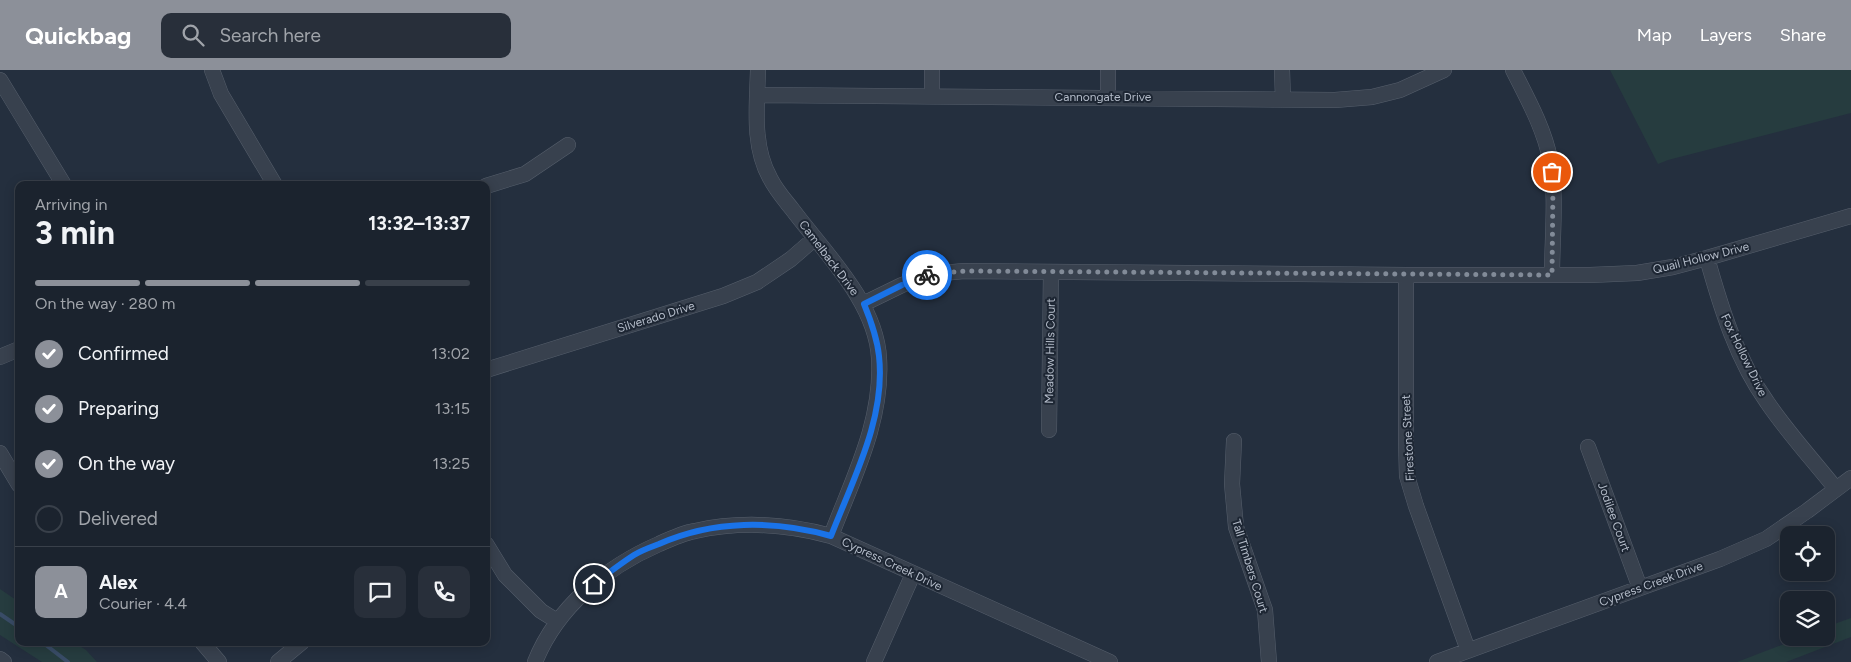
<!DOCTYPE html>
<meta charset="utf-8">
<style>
:root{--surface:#1b232e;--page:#282f3a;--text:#f1f3f6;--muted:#a0a4aa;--line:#39404a;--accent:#8c9099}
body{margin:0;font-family:Figtree,sans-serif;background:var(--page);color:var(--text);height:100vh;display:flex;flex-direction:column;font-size:19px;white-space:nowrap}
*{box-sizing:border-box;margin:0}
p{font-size:16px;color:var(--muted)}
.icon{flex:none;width:28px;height:28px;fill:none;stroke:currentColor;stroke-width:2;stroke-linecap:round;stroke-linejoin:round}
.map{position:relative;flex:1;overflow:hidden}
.panel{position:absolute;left:15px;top:111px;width:475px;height:465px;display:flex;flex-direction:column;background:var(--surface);border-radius:10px;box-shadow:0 2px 12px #0003,0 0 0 1px var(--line)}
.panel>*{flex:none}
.buttons{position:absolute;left:1780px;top:456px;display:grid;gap:10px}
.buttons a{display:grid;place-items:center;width:55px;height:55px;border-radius:10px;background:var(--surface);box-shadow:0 2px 12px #0003,0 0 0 1px var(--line);font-size:25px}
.pin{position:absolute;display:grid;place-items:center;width:42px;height:42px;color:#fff;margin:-21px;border:2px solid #fff;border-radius:50%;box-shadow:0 1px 5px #0007}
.courier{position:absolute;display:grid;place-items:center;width:50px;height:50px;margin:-25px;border:4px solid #1a73e8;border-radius:50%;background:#fff;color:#222;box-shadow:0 1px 6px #0007}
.headline em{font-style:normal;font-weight:700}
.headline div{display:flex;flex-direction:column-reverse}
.headline{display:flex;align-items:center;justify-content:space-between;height:85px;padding:0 20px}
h1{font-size:32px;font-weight:700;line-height:38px}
.bar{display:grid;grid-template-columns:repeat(4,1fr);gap:8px 5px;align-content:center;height:60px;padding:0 20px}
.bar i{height:6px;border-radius:4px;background:var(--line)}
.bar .current{background:var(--accent)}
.bar p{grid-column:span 4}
.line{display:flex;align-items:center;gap:12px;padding:0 20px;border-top:1px solid var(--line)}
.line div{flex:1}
.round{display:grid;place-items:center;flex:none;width:52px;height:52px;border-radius:10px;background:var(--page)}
ol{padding:0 20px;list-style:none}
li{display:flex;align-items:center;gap:15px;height:55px}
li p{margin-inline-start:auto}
li .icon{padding:5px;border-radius:50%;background:var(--accent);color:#fff;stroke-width:4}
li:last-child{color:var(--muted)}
li i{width:28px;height:28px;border:2px solid var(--line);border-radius:50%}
header{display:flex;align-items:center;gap:30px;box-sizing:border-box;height:70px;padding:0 25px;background:var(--accent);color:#fff}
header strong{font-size:24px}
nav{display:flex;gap:28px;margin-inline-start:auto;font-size:18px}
.search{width:350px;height:45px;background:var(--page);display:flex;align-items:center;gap:12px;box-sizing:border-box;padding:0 18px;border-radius:10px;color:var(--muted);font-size:19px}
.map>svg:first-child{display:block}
</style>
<header>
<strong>Quickbag</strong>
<div class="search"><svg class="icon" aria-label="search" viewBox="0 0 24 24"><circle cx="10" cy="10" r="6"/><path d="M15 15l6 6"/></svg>Search here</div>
<nav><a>Map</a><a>Layers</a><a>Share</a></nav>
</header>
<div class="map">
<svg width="1851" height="592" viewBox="0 0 1851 592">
<rect width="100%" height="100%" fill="#242f3e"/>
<path fill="#263c3f" d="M1610 0H1851V43L1668 90 1658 94Z
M0 519 19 532V572L75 573 86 580 97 592H42L0 565Z
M1851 548V567L1786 592H1737L1800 568H1826V557Z"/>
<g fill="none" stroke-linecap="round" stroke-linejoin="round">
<path stroke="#394c67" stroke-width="4" d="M0 544 19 557
M42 572 68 592"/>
<defs>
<path id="minor" d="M212 0 221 24 275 115
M758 0C757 36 752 76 770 108 776 120 784 129 792 139 824 182 876 232 879 288 883 351 853 408 831 466
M932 0V26
M1108 0V27
M1282 0 1283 29
M1513 0C1527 28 1544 58 1550 89 1557 124 1552 169 1552 205
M0 10 64 115
M757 25 1335 30 1372 27 1400 20 1444 0
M486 116 525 104 568 75
M1707 188C1721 238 1737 290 1767 332 1788 363 1813 390 1836 419
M1406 205V371L1407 406 1416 436 1468 580
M863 234 902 215 932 204 964 201 1406 205H1590L1637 203 1673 197 1707 188 1851 146
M0 287 19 279
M486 300 723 226 757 212 791 189 814 169
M1049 360 1051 202
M1234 371 1232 414 1236 457 1265 540 1269 592
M1588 377 1640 518
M0 383 19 415
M486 474 505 505 541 541 557 551
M202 572 219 592
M0 589 4 592
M278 592 302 572
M535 592C557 537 606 497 659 474 670 469 683 463 695 461 740 451 787 454 831 466L1110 592
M874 592 913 504
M1437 592 1720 489 1766 469 1807 441 1851 408"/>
</defs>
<use href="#minor" stroke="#565f6c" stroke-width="16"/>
<use href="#minor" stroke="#38414e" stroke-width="15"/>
</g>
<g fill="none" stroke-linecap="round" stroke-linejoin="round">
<path stroke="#828b98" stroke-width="5" stroke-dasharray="0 9" d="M927 205 964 201 1552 205 1553 114 1552 102"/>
<path stroke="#1a73e8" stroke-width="6" d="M594 514C607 504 620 494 634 485 642 480 651 477 659 474 713 450 774 450 831 466 853 409 886 348 879 286 877 267 871 251 864 234L902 215 927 205"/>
</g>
<g text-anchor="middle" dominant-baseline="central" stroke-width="4" stroke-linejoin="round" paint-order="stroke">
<g font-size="12" fill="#b4bcc9" stroke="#1d2633">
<text x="1103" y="27">Cannongate Drive</text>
<text transform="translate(829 188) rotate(53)">Camelback Drive</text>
<text transform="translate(1701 188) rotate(-14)">Quail Hollow Drive</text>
<text transform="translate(656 247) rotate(-17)">Silverado Drive</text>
<text transform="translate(1050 281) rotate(-89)">Meadow Hills Court</text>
<text transform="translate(1744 285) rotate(64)">Fox Hollow Drive</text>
<text transform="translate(1408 368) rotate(-93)">Firestone Street</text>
<text transform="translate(1614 447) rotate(70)">Jodilee Court</text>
<text transform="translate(892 494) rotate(25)">Cypress Creek Drive</text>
<text transform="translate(1250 496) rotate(73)">Tall Timbers Court</text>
<text transform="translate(1651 514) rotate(-20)">Cypress Creek Drive</text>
</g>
</g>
</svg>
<div class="buttons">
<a><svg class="icon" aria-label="locate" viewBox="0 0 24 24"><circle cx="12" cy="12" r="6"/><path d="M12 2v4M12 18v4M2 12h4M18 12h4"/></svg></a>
<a><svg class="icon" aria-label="layers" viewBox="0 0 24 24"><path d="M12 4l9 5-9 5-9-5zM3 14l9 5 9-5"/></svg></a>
</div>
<div class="pin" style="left:1552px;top:102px;background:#ea580c"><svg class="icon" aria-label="bag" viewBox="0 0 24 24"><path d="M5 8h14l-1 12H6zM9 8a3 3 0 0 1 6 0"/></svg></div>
<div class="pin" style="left:594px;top:514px;background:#1f2937"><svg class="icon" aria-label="home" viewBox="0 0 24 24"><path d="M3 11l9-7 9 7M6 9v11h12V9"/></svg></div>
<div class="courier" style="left:927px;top:205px"><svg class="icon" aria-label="bike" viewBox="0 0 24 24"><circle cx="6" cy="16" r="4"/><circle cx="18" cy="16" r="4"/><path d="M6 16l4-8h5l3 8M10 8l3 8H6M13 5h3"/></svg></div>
<section class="panel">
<div class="headline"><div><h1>3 min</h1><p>Arriving in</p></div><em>13:32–13:37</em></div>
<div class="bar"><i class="current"></i><i class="current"></i><i class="current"></i><i></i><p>On the way · 280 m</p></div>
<ol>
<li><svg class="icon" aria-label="check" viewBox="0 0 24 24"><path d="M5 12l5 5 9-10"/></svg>Confirmed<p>13:02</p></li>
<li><svg class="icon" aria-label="check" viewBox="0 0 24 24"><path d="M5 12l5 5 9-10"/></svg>Preparing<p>13:15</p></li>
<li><svg class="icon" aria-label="check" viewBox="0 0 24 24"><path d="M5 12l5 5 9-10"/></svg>On the way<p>13:25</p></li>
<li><i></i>Delivered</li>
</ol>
<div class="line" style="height:90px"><b class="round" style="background:var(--accent);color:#fff">A</b><div><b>Alex</b><p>Courier · 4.4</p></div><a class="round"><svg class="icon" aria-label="chat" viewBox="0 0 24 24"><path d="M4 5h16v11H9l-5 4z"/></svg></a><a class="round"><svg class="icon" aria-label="phone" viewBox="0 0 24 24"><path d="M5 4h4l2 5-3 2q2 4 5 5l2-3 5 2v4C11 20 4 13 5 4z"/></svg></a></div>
</section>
</div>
